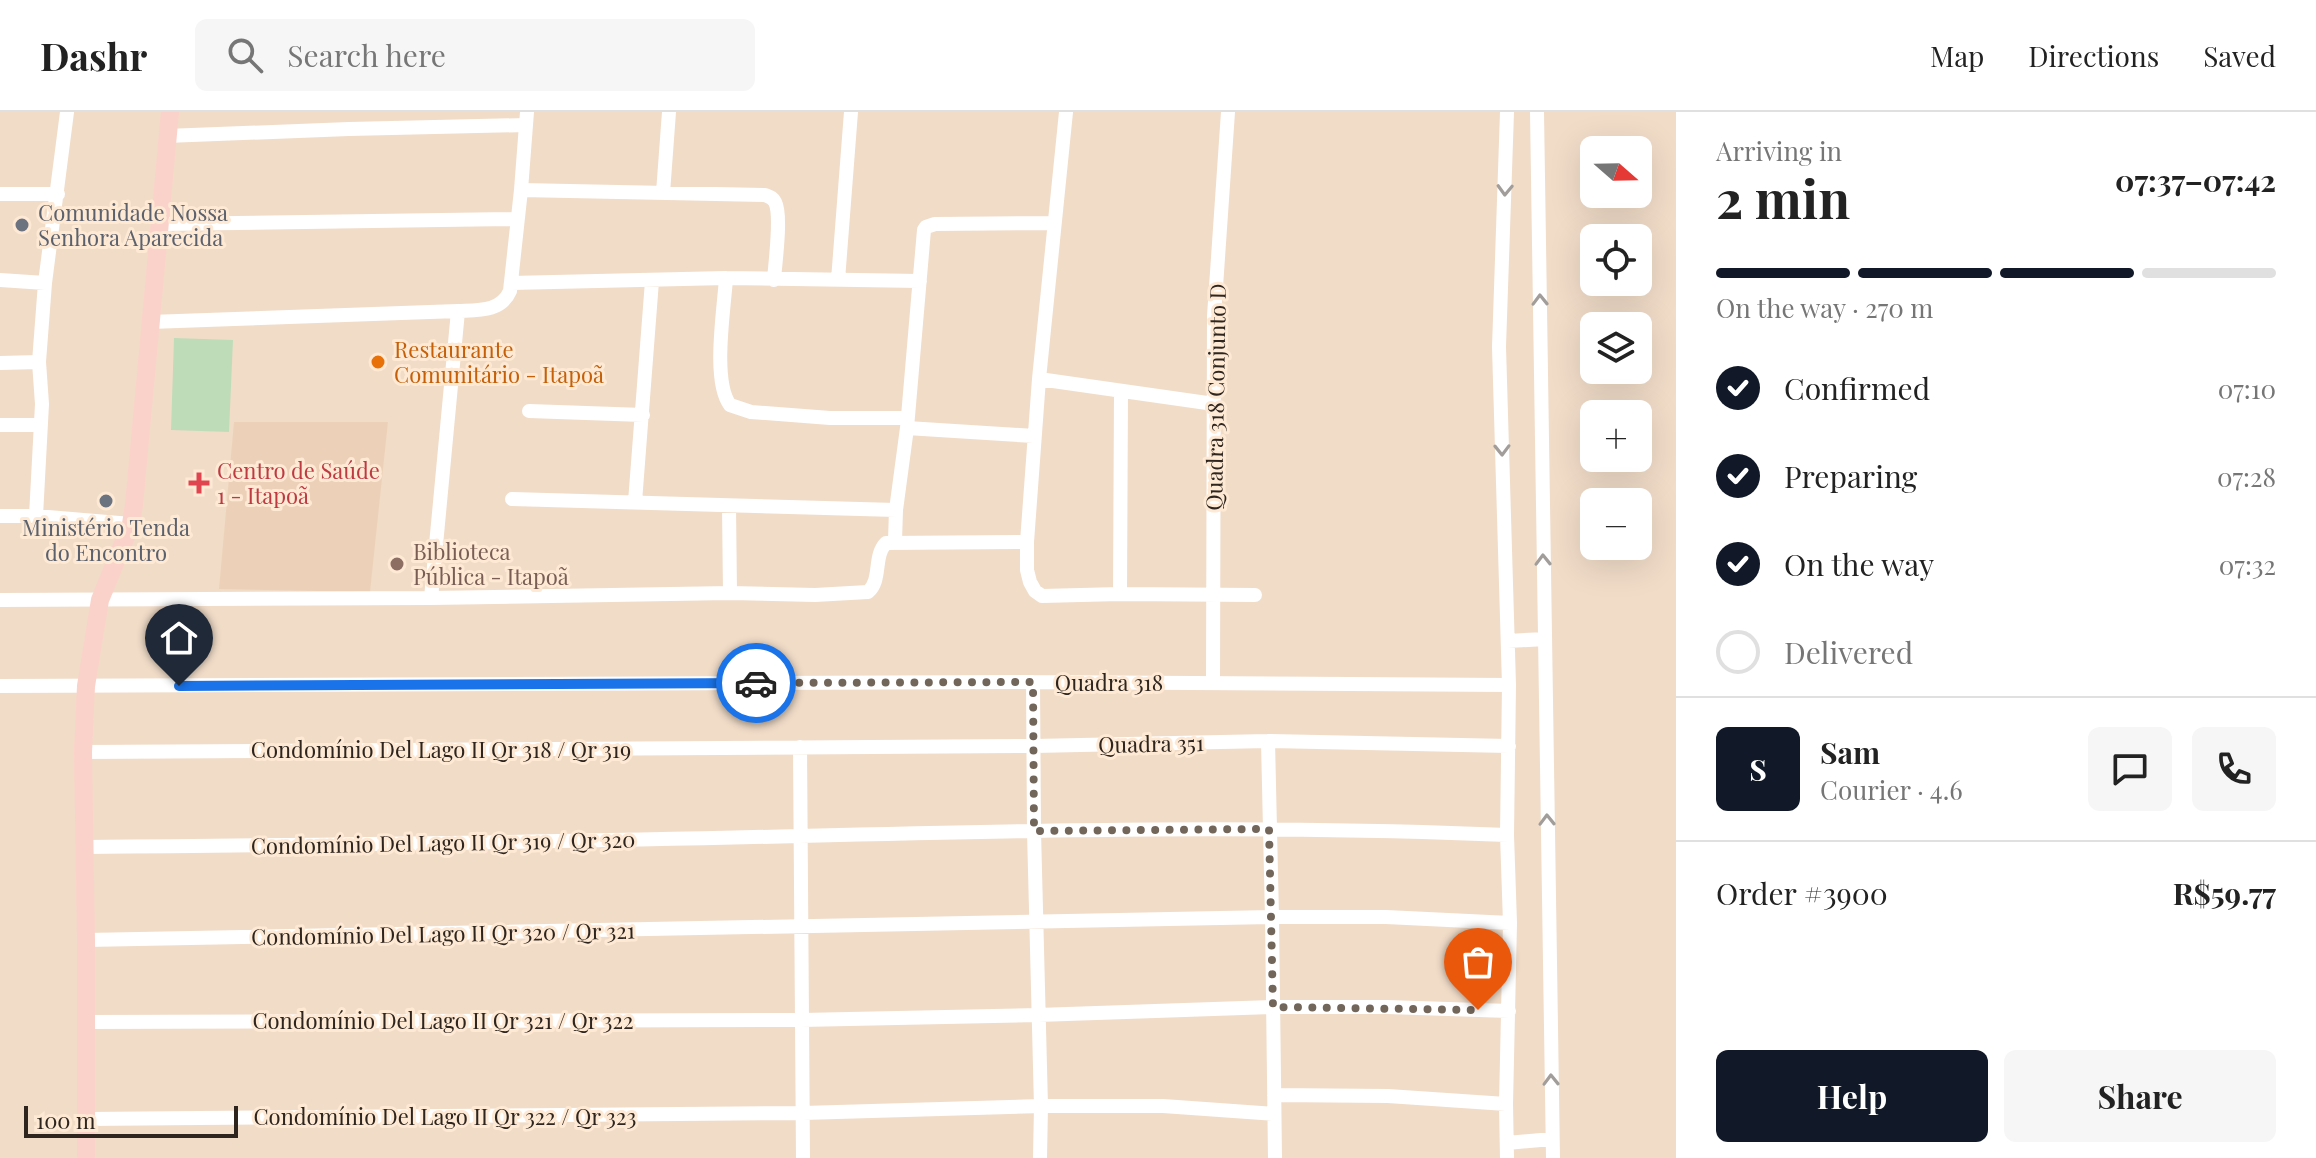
<!DOCTYPE html>
<meta charset="utf-8">
<style>
:root{--surface:#fff;--page:#f6f6f6;--text:#222;--muted:#767676;--line:#e0e0e0;--accent:#111827}
body{margin:0;font-family:"Playfair Display",serif;background:var(--page);color:var(--text);height:100vh;display:flex;flex-direction:column;font-size:30px;white-space:nowrap}
*{box-sizing:border-box;margin:0}
p{font-size:26px;color:var(--muted)}
.icon{flex:none;width:44px;height:44px;fill:none;stroke:currentColor;stroke-width:2;stroke-linecap:round;stroke-linejoin:round}
.map{position:relative;flex:1;overflow:hidden}
.details{display:flex;flex-direction:column;background:var(--surface);width:640px}
.details>*{flex:none}
.needle{width:52px;rotate:110deg}
.buttons{position:absolute;left:1580px;top:24px;display:grid;gap:16px}
.buttons a{display:grid;place-items:center;width:72px;height:72px;border-radius:12px;background:var(--surface);box-shadow:0 8px 32px #0002;font-size:40px}
.scale{position:absolute;left:24px;bottom:20px;width:214px;box-sizing:border-box;padding-left:8px;border:4px solid #2d251e;border-top:0;font-size:22px;line-height:28px;white-space:nowrap;color:#2d251e;-webkit-text-stroke:6px #fee9d5;paint-order:stroke}
.pin{position:absolute;display:grid;place-items:center;width:68px;height:68px;color:#fff;margin:-82px -34px;border-radius:50% 50% 50% 0;rotate:-45deg;box-shadow:0 0 8px #0007}
.pin .icon{rotate:45deg}
.courier{position:absolute;display:grid;place-items:center;width:80px;height:80px;margin:-40px;border:6px solid #1a73e8;border-radius:50%;background:#fff;color:#222;box-shadow:0 2px 10px #0007}
.head em{font-style:normal;font-weight:700}
.head div{display:flex;flex-direction:column-reverse}
.head{display:flex;align-items:center;justify-content:space-between;height:136px;padding:0 40px}
h1{font-size:52px;font-weight:700;line-height:60px}
.bar{display:grid;grid-template-columns:repeat(4,1fr);gap:12px 8px;align-content:center;height:96px;padding:0 40px}
.bar i{height:10px;border-radius:6px;background:var(--line)}
.bar .selected{background:var(--accent)}
.bar p{grid-column:span 4}
.line{display:flex;align-items:center;gap:20px;padding:0 40px;border-top:2px solid var(--line)}
.line div{flex:1}
.round{display:grid;place-items:center;flex:none;width:84px;height:84px;border-radius:12px;background:var(--page)}
ol{padding:0 40px;list-style:none}
li{display:flex;align-items:center;gap:24px;height:88px}
li p{margin-inline-start:auto}
li .icon{padding:8px;border-radius:50%;background:var(--accent);color:#fff;stroke-width:4}
li:last-child{color:var(--muted)}
li i{width:44px;height:44px;border:4px solid var(--line);border-radius:50%}
.primary-button{display:flex;gap:16px;margin-top:auto;padding:16px 40px}
.primary-button a{flex:1;height:92px;border-radius:12px;background:var(--accent);color:#fff;font-size:32px;font-weight:700;line-height:92px;text-align:center}
.primary-button a+a{background:var(--page);color:var(--text)}
header{display:flex;align-items:center;gap:48px;box-sizing:border-box;height:112px;padding:0 40px;background:var(--surface);border-bottom:2px solid var(--line)}
header strong{font-size:38px}
nav{display:flex;gap:44px;margin-inline-start:auto;font-size:28px}
.search{width:560px;height:72px;background:var(--page);display:flex;align-items:center;gap:20px;box-sizing:border-box;padding:0 28px;border-radius:12px;color:var(--muted);font-size:30px}
main{display:flex;flex:1;min-height:0}
.map>svg:first-child{display:block}
</style>
<header>
<strong>Dashr</strong>
<div class="search"><svg class="icon" aria-label="search" viewBox="0 0 24 24"><circle cx="10" cy="10" r="6"/><path d="M15 15l6 6"/></svg>Search here</div>
<nav><a>Map</a><a>Directions</a><a>Saved</a></nav>
</header>
<main>
<div class="map">
<svg width="1676" height="1046" viewBox="0 0 1676 1046">
<rect width="100%" height="100%" fill="#f1dcc8"/>
<path fill="#ecd1b8" d="M234 310H388L370 480 219 477Z"/>
<path fill="#bfdcb8" d="M174 226 233 228 229 320 171 318Z"/>
<g fill="none" stroke-linecap="round" stroke-linejoin="round">
<path stroke="#fff" stroke-width="14" d="M1066 0 1039 267 1027 430V458L1030 470 1035 479 1042 484 1120 482 1255 483
M1507 0 1499 235 1509 573 1507 723 1510 811 1506 992 1507 1046
M1537 0 1553 1046
M166 24 349 17 526 13
M521 78 765 83C770 85 772 85 775 90 782 103 775 152 774 168
M663 81 669 0
M0 82H58
M160 112 517 107
M726 166C724 198 712 269 730 293L751 300 830 306H907
M0 168 45 171
M838 168 851 0
M511 171 726 166 920 169
M150 210 458 199C478 198 501 200 510 179L521 78 527 0
M0 251 39 250
M1039 267 1214 292
M529 299 643 303
M0 313H40
M907 316 1034 324
M512 387 896 398
M635 390 652 169
M729 394 730 481 815 483 868 480C882 468 873 444 886 431L1027 430
M0 404H36L131 412
M36 404 42 292 39 250 45 171 67 0
M895 429 896 398 907 316 924 118 926 115 935 112 1053 111
M1120 482 1121 280
M431 486 730 481
M0 488 431 486 458 199
M1508 529 1545 527
M1033 570 1034 719 1041 994 1040 1046
M1213 571 1214 204 1228 0
M0 574 1033 570 1509 573
M1268 629 1272 805 1275 1046
M800 635 803 1046
M83 640 1034 634 1268 629 1509 634
M84 735C322 733 561 730 799 724 1035 718 1271 713 1507 723
M86 828 1272 805H1386L1510 811
M85 910 801 908 1038 903 1273 895H1387L1509 899
M1274 983 1388 984 1506 992
M86 1007 803 1001 1041 994H1163L1274 1002
M1507 1031 1552 1027"/>
<path stroke="#fbd2c9" stroke-width="18" d="M86 1046V828L83 640 86 574 100 488 131 412 134 393 170 0"/>
</g>
<defs><path id="oneway-chevron" d="M-2-3.5L2.5 0L-2 3.5" fill="none" stroke-width="1.6" stroke-linecap="round" stroke-linejoin="round" transform="scale(2)"/></defs>
<g stroke="#a09d9a">
<use href="#oneway-chevron" transform="translate(1505 78) rotate(92)"/>
<use href="#oneway-chevron" transform="translate(1540 188) rotate(-91)"/>
<use href="#oneway-chevron" transform="translate(1502 338) rotate(89)"/>
<use href="#oneway-chevron" transform="translate(1543 448) rotate(-91)"/>
<use href="#oneway-chevron" transform="translate(1547 708) rotate(-91)"/>
<use href="#oneway-chevron" transform="translate(1551 968) rotate(-91)"/>
</g>
<g fill="none" stroke-linecap="round" stroke-linejoin="round">
<path stroke="#72655a" stroke-width="8" stroke-dasharray="0 14.4" d="M756 571 1033 570 1034 719 1269 717 1273 895 1478 898"/>
<path stroke="#1a73e8" stroke-width="10" d="M179 574 756 571"/>
</g>
<g fill="#6b7280" stroke="#fee9d5" stroke-width="3">
<circle cx="22" cy="113" r="8"/>
<circle cx="106" cy="389" r="8"/>
</g>
<circle fill="#e8710a" stroke="#fee9d5" stroke-width="3" cx="378" cy="250" r="8"/>
<path fill="#e0444e" stroke="#fee9d5" stroke-width="3" d="M195 359h8v8h8v8h-8v8h-8v-8h-8v-8h8z"/>
<circle fill="#8d6e63" stroke="#fee9d5" stroke-width="3" cx="397" cy="452" r="8"/>
<g text-anchor="middle" dominant-baseline="central" stroke-width="6" stroke-linejoin="round" paint-order="stroke">
<g font-size="22" fill="#5b616d" stroke="#fee9d5" text-anchor="start">
<text x="38" y="100">Comunidade Nossa<tspan x="38" dy="25">Senhora Aparecida</tspan></text>
<text x="106" y="415" text-anchor="middle">Ministério Tenda<tspan x="106" dy="25">do Encontro</tspan></text>
</g>
<g font-size="22" fill="#c56008" stroke="#fee9d5" text-anchor="start">
<text x="394" y="237">Restaurante<tspan x="394" dy="25">Comunitário - Itapoã</tspan></text>
</g>
<g font-size="22" fill="#2d251e" stroke="#fee9d5">
<text transform="translate(1215 285) rotate(-89)">Quadra 318 Conjunto D</text>
<text x="1109" y="570">Quadra 318</text>
<text transform="translate(1151 631) rotate(-1)">Quadra 351</text>
<text x="441" y="637">Condomínio Del Lago II Qr 318 / Qr 319</text>
<text transform="translate(443 730) rotate(-1)">Condomínio Del Lago II Qr 319 / Qr 320</text>
<text transform="translate(443 821) rotate(-1)">Condomínio Del Lago II Qr 320 / Qr 321</text>
<text x="443" y="908">Condomínio Del Lago II Qr 321 / Qr 322</text>
<text x="445" y="1004">Condomínio Del Lago II Qr 322 / Qr 323</text>
</g>
<g font-size="22" fill="#be3a42" stroke="#fee9d5" text-anchor="start">
<text x="217" y="358">Centro de Saúde<tspan x="217" dy="25">1 - Itapoã</tspan></text>
</g>
<g font-size="22" fill="#785e54" stroke="#fee9d5" text-anchor="start">
<text x="413" y="439">Biblioteca<tspan x="413" dy="25">Pública - Itapoã</tspan></text>
</g>
</g>
</svg>
<div class="buttons">
<a><svg class="needle" viewBox="-14 -14 28 28"><path d="M0-13l5 13h-10z" fill="#e53935"/><path d="M0 13l5-13h-10z" fill="#767676"/></svg></a>
<a><svg class="icon" aria-label="locate" viewBox="0 0 24 24"><circle cx="12" cy="12" r="6"/><path d="M12 2v4M12 18v4M2 12h4M18 12h4"/></svg></a>
<a><svg class="icon" aria-label="layers" viewBox="0 0 24 24"><path d="M12 4l9 5-9 5-9-5zM3 14l9 5 9-5"/></svg></a>
<a>+</a>
<a>−</a>
</div>
<div class="scale">100 m</div>
<div class="pin" style="left:1478px;top:898px;background:#ea580c"><svg class="icon" aria-label="bag" viewBox="0 0 24 24"><path d="M5 8h14l-1 12H6zM9 8a3 3 0 0 1 6 0"/></svg></div>
<div class="pin" style="left:179px;top:574px;background:#1f2937"><svg class="icon" aria-label="home" viewBox="0 0 24 24"><path d="M3 11l9-7 9 7M6 9v11h12V9"/></svg></div>
<div class="courier" style="left:756px;top:571px"><svg class="icon" aria-label="car" viewBox="0 0 24 24"><path d="M5 17H2v-5l4-1 3-4h7l3 4 3 1v5h-3M9 17h6M6 11h13"/><circle cx="7" cy="17" r="2"/><circle cx="17" cy="17" r="2"/></svg></div>
</div>
<section class="details">
<div class="head"><div><h1>2 min</h1><p>Arriving in</p></div><em>07:37–07:42</em></div>
<div class="bar"><i class="selected"></i><i class="selected"></i><i class="selected"></i><i></i><p>On the way · 270 m</p></div>
<ol>
<li><svg class="icon" aria-label="check" viewBox="0 0 24 24"><path d="M5 12l5 5 9-10"/></svg>Confirmed<p>07:10</p></li>
<li><svg class="icon" aria-label="check" viewBox="0 0 24 24"><path d="M5 12l5 5 9-10"/></svg>Preparing<p>07:28</p></li>
<li><svg class="icon" aria-label="check" viewBox="0 0 24 24"><path d="M5 12l5 5 9-10"/></svg>On the way<p>07:32</p></li>
<li><i></i>Delivered</li>
</ol>
<div class="line" style="height:144px"><b class="round" style="background:var(--accent);color:#fff">S</b><div><b>Sam</b><p>Courier · 4.6</p></div><a class="round"><svg class="icon" aria-label="chat" viewBox="0 0 24 24"><path d="M4 5h16v11H9l-5 4z"/></svg></a><a class="round"><svg class="icon" aria-label="phone" viewBox="0 0 24 24"><path d="M5 4h4l2 5-3 2q2 4 5 5l2-3 5 2v4C11 20 4 13 5 4z"/></svg></a></div>
<div class="line" style="height:104px"><div>Order #3900</div><b>R$59.77</b></div>
<div class="primary-button"><a>Help</a><a>Share</a></div>
</section>
</main>
